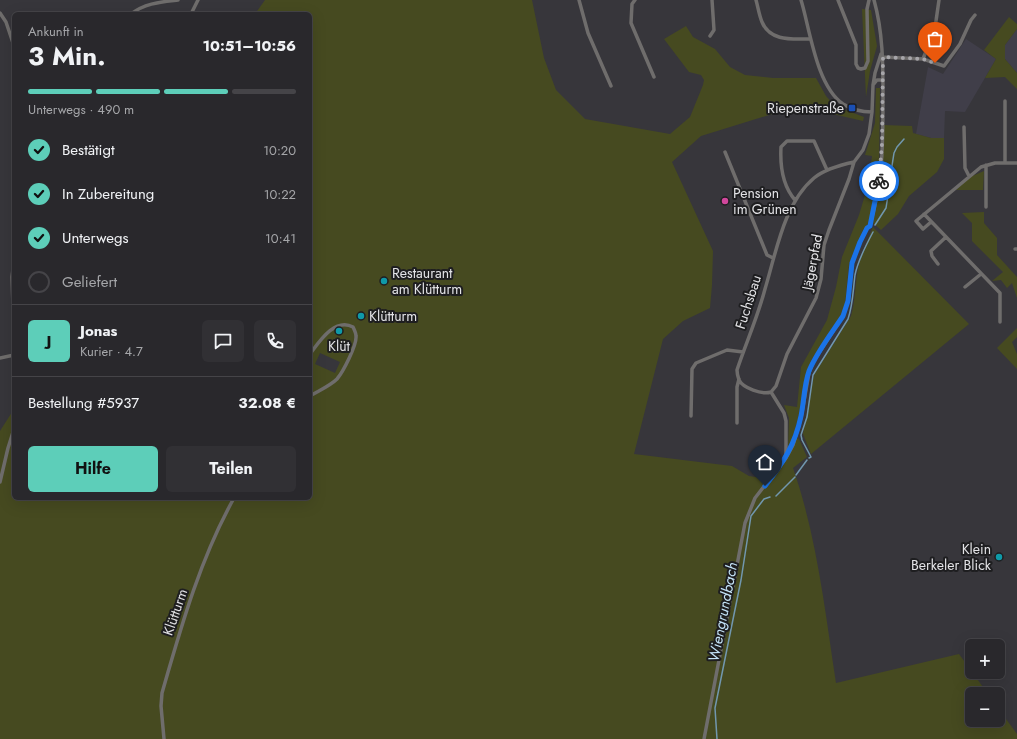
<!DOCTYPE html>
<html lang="de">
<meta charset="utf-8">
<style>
:root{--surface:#29282c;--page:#313034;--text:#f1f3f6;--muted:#a5a6a9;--line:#454448;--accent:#5dceb9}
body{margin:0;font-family:Jost,sans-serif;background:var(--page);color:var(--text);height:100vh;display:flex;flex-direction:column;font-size:15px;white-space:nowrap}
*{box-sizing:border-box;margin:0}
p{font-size:13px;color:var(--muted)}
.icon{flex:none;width:22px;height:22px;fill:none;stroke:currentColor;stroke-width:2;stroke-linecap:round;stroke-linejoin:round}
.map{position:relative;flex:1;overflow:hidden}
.panel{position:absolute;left:12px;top:12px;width:300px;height:488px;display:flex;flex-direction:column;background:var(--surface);border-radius:6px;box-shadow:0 4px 16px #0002,0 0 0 1px var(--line)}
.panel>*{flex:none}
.controls{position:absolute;left:965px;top:639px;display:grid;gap:8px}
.controls a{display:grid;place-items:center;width:40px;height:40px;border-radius:6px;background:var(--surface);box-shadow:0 4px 16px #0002,0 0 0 1px var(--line);font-size:20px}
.pin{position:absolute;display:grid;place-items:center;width:34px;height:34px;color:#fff;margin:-41px -17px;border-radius:50% 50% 50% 0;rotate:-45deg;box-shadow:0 0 4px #0007}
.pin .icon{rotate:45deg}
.courier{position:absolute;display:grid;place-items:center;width:40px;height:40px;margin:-20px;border:3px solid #1a73e8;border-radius:50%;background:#fff;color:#222;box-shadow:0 1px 5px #0007}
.summary em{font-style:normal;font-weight:700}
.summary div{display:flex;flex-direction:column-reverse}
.summary{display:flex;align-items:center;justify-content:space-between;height:68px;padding:0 16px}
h1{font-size:26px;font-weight:700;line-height:30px}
.bar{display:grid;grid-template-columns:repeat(4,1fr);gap:6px 4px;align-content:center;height:48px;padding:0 16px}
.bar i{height:5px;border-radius:3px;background:var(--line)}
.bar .selected{background:var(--accent)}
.bar p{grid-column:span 4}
.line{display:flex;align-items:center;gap:10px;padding:0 16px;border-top:1px solid var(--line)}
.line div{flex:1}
.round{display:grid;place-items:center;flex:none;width:42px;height:42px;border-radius:6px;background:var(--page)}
ol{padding:0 16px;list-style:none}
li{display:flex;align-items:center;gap:12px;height:44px}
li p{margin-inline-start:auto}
li .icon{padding:4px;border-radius:50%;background:var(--accent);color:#111;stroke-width:4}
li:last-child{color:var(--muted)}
li i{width:22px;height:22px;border:2px solid var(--line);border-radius:50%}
.cta{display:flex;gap:8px;margin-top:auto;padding:8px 16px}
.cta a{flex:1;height:46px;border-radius:6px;background:var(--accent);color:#111;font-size:16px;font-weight:700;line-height:46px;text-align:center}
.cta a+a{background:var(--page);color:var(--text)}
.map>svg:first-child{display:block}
</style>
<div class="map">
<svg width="1017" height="739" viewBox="0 0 1017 739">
<rect width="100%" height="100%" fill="#37363b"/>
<path fill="#403e49" d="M1017 29V73L1005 59V45Z
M966 39 996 59 965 112 945 111 944 138H931L916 134 928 67 943 74Z"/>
<path fill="#464a20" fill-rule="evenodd" d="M265 0H532L544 58 556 90 585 119 670 134 690 117 703 85 704 80 701 75 689 72 664 39 686 26 693 37 715 49 730 67 745 75 773 78H816L826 96 835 106 864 117 863 121 798 106 701 136 672 162 713 251 712 285 710 308 683 321 663 339 634 454 732 466 749 476 770 479 786 458 796 437 799 439 807 457 793 468C817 537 825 611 836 683L959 654 988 694H972V720H998V708L1017 734V739H0V431L14 409V498H310V14H255ZM320 353 340 362 335 373 315 364Z
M862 9 871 10 877 46 870 71 866 97Z
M1009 17 1017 24V29L1005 45V59L1017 73V89L1005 77 985 78 996 59 984 50Z
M876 88H880L879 165 876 192 868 224 863 230 849 264 845 305 841 315 811 361 807 371 798 419 793 437 788 448 789 418 784 405 797 407 801 367 827 320 836 287 842 257 859 215 868 185 872 156 865 155 875 123Z
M883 125 912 126 913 133 931 138H944V159L937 172 909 196 898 214 881 230 873 223 878 193Z
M984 171 983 190H956L970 177Z
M984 212V223L997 238V255L1017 277V298L1012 283 1007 288 1001 280 992 281 1003 272 972 241V223L962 213Z
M873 227 969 324 811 454 803 434 814 375 851 316C855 302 855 289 857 275 859 259 867 242 873 227Z
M1017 324V337L1012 342 1017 354V369L997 348 1017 328Z"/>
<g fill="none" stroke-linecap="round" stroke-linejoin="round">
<path stroke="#7197ae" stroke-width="1.5" d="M875 225 886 208 889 189 892 183 891 172 894 153 897 147 904 139
M809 458 811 457 802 440 801 435 807 417 813 375 848 319C853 305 853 290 855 275 858 260 866 245 873 232
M796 475 807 460
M776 496 795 477
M717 739 715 708 741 580 751 516 764 499 770 497"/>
<path stroke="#6f6d6c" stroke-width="3.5" d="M579 0 588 33 611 86
M635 0 632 4 631 23 654 77
M756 0C758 7 759 15 762 22 770 42 793 39 810 39
M801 0C810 29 816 85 843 104 851 109 862 112 872 112
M838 0 856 45V64L858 68 861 69 865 68 868 61 867 9 869 0
M0 13 6 22 14 46
M131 14C145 3 161 2 178 0
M191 14 198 0
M710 36 714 30 712 0
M883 57 923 59 944 66 960 44 971 20 975 15
M923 59 935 28 939 0
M873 85 877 80H881L883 82
M964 127 965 168 969 176
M725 152 767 255 773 258
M1005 163V101
M795 200C783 186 780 165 781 147L787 141H814L827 170
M986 207V165
M924 214 1000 293V322
M931 222 923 229 916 221 981 167 995 163H1017
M1015 249H1017
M14 261 12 277 14 337
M938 264 932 256 931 251 946 237
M965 287 981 274
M310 354C319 342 335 317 353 327 354 329 356 333 356 336 357 345 343 372 337 379 330 386 318 391 310 396
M0 358 14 355
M771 392 776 386 787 354 816 298 821 279 824 245 829 230 849 179 854 162 863 150 869 134 872 112 873 85 875 73 881 54
M771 392C762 395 743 388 739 380 738 377 737 373 737 370 746 343 758 316 765 289 776 253 784 203 814 178 825 169 840 165 854 162
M771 392 784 413 786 421V457
M691 416 692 369 696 363 727 350 743 352
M737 423V387L739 379
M0 482 8 448 14 429
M164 739 161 706 162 693C181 627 200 559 234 498
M704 739 745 523 755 498 786 458 793 445 801 418 809 373 813 362 843 316 848 301 852 263 860 242 867 228 870 226C874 207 880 188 881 168 883 145 883 121 883 98 883 64 883 32 874 0"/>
</g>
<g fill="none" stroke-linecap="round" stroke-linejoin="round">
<path stroke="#a7a6aa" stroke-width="4" stroke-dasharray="0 7.2" d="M879 181 882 144 883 57 923 59 935 63"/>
<path stroke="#1a73e8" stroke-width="5" d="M765 486C783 463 795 445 801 416 804 402 804 385 809 371 817 352 831 334 843 316L848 301 852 263 860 242 867 228 870 226 879 181"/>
</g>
<rect fill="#1a4fb4" stroke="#1e1e20" stroke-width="1.5" x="848" y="104" width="8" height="8" rx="2"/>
<circle fill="#d1479c" stroke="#1e1e20" stroke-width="1.5" cx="725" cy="201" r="4"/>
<g fill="#0f9aa8" stroke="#1e1e20" stroke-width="1.5">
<circle cx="384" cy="281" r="4"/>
<circle cx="361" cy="316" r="4"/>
<circle cx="339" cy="331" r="4"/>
<circle cx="999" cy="557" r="4"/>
</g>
<g text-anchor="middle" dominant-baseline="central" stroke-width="4" stroke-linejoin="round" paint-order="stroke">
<g font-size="14" fill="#e3e3e6" stroke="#1e1e20" text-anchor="start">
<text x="844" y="108" text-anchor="end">Riepenstraße</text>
<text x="733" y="193">Pension<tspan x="733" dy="16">im Grünen</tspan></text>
<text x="392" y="273">Restaurant<tspan x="392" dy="16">am Klütturm</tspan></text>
<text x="369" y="316">Klütturm</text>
<text x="339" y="346" text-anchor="middle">Klüt</text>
<text x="991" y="549" text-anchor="end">Klein<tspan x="991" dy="16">Berkeler Blick</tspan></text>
</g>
<g font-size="14" fill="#e3e3e6" stroke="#1e1e20">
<text transform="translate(812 262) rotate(-79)">Jägerpfad</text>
<text transform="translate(748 302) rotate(-72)">Fuchsbau</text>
<text transform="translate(175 612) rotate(-71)">Klütturm</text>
</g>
<g font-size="15" font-style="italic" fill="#c4e3f7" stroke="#1e1e20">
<text transform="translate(723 612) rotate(-79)">Wiengrundbach</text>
</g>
</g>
</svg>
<div class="controls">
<a>+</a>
<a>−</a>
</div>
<div class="pin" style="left:935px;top:63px;background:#ea580c"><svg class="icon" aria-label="bag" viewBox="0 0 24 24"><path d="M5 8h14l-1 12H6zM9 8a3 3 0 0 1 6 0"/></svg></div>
<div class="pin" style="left:765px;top:486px;background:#1f2937"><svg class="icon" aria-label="home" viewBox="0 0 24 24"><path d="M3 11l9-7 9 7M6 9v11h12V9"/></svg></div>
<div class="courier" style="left:879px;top:181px"><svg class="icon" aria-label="bike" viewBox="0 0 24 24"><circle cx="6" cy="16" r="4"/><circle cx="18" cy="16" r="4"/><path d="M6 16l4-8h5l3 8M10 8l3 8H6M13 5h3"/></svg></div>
<section class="panel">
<div class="summary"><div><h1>3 Min.</h1><p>Ankunft in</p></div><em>10:51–10:56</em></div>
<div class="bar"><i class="selected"></i><i class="selected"></i><i class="selected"></i><i></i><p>Unterwegs · 490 m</p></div>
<ol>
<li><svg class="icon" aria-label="check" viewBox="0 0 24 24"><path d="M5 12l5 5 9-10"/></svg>Bestätigt<p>10:20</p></li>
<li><svg class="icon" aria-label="check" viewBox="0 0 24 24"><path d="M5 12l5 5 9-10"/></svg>In Zubereitung<p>10:22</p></li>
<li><svg class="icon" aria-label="check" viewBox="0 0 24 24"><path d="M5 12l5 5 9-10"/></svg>Unterwegs<p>10:41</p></li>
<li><i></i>Geliefert</li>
</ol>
<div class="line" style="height:72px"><b class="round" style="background:var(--accent);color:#111">J</b><div><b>Jonas</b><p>Kurier · 4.7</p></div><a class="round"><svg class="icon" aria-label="chat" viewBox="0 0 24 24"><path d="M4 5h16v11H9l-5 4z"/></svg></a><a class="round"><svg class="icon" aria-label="phone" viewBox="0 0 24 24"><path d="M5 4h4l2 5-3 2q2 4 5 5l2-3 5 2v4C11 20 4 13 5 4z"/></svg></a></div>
<div class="line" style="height:52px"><div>Bestellung #5937</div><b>32.08 €</b></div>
<div class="cta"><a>Hilfe</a><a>Teilen</a></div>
</section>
</div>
